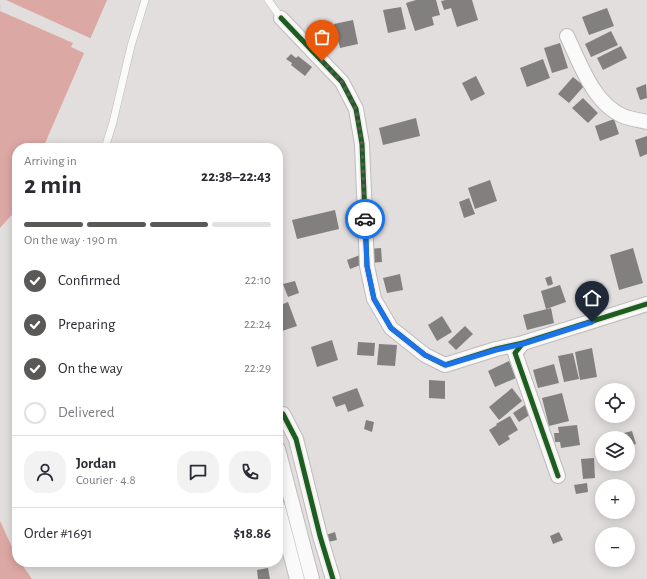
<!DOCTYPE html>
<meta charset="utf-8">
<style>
:root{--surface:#fff;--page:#f2f2f3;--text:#2b2b33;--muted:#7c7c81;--line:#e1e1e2;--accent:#5b5858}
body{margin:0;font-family:"Alegreya Sans",sans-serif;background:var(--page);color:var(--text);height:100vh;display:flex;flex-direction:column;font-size:15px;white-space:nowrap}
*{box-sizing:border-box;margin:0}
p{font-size:13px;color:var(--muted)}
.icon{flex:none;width:22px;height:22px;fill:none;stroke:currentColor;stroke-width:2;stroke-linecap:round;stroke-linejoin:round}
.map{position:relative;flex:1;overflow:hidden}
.panel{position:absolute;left:12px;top:143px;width:271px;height:424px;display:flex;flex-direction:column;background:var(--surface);border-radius:16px;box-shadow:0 2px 10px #0003}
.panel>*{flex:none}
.buttons{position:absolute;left:595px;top:383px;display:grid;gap:8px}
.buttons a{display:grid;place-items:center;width:40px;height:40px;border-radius:50%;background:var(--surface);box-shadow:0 2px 10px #0003;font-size:20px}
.pin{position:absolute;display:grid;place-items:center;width:34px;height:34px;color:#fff;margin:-41px -17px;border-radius:50% 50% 50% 0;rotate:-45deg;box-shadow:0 0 4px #0007}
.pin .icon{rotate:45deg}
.courier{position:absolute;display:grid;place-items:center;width:40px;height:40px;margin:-20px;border:3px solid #1a73e8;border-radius:50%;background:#fff;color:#222;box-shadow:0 1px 5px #0007}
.summary em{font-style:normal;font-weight:700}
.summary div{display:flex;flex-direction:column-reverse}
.summary{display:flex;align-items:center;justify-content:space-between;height:68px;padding:0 12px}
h1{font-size:26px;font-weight:700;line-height:30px}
.bar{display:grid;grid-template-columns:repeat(4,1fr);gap:6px 4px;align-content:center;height:48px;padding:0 12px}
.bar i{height:5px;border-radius:3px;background:var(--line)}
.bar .selected{background:var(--accent)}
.bar p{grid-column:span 4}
.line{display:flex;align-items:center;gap:10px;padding:0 12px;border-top:1px solid var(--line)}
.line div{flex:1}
.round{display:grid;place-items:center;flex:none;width:42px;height:42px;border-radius:16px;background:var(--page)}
ol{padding:0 12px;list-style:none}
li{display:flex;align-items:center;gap:12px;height:44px}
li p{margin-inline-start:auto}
li .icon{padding:4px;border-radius:50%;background:var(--accent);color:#fff;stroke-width:4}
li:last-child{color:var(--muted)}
li i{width:22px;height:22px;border:2px solid var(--line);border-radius:50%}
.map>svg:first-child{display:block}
</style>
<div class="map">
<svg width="647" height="579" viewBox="0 0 647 579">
<rect width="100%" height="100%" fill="#e2dedd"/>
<path fill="#dca8a4" d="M3 0H107L43 148H17V207L16 210 0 228V7Z
M0 521 17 558V562H20L32 579H0Z"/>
<path fill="#e2dedd" d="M1 0H6L92 39 86 54 71 47 73 43 0 11Z"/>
<path fill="#827f7f" d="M416 0H436L440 15 432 17 434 25 415 31 406 3Z
M446 0H472L478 20 457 27 451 8 444 10 441 1Z
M401 7 406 29 388 33 383 10Z
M607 8 614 26 589 35 582 17Z
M353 20 358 44 340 48 334 24Z
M611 31 618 45 591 57 585 44Z
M560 43 568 68 552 73 544 48Z
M621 46 627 58 603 70 597 58Z
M291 54 296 58 298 56 312 67 305 76 291 65 292 63 286 59Z
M543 59 550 78 527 87 520 68Z
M476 76 485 94 471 101 462 83Z
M573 77 584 86 569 103 558 94Z
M646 84 647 98 640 100 636 88Z
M583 98 598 113 588 123 572 108Z
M416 118 420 136 383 145 379 128Z
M614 119 619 134 600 141 595 126Z
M647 136V154L640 157 635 140Z
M490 180 497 201 475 209 468 188Z
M469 198 475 214 464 218 459 202Z
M335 210 339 229 297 239 292 220Z
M381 248 382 262 370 263 369 249Z
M633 248 643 283 619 290 610 255Z
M360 255 363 264 350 269 347 260Z
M400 274 403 290 387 293 383 278Z
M551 276 553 284 548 286 545 278Z
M295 281 299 293 288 297 283 284Z
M560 285 566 302 546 309 541 291Z
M288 302 297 326 282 331 278 321V306Z
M551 308 554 323 527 330 523 315Z
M442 316 452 332 437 341 428 325Z
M465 326 473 334 456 350 448 342Z
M332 340 338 360 317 367 311 347Z
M358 342 375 343 374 356 357 355Z
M379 344 397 345 395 366 377 365Z
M592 348 597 377 580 380 575 352Z
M573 353 579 379 564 382 558 356Z
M509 361 516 378 495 387 488 371Z
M554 364 559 383 538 388 533 370Z
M429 380 445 381V399L429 398Z
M357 388 364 406 348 412 345 404 336 407 332 397Z
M512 388 522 401 499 420 489 407Z
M562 393 569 421 549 426 542 398Z
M525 405 531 414 519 422 513 413Z
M510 416 518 430 508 436 510 439 499 446 489 430 497 425 496 424Z
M366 420 374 422 372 432 364 429Z
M577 425 580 445 561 448 560 442H555L554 433H559L558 427Z
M632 431 636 444 628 446V438H626L624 433Z
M594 458 595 478 583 479 581 459Z
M587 483 588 492 576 494 574 485Z
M335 532 337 540 328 542 326 535Z
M559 532 563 540 553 544 550 536Z
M268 568 270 579H258L257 570Z"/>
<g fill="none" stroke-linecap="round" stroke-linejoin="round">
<defs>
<path id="lane" d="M268 0 281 18
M105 148 113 122 131 46 145 0"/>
<path id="street" d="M281 18 342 82 356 109 362 144 367 266 374 299 391 328 425 355 445 365 496 349 523 343
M567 36C580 63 593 103 623 116 630 119 639 120 647 122
M278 416 283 414 296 439 320 536 333 579
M278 449 312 579
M558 476 515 353 523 343 647 304
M278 507 297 579"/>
</defs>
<use href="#lane" stroke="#bfbbbb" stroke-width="8"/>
<use href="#street" stroke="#bfbbbb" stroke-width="16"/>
<use href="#lane" stroke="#fbfafa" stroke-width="7"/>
<use href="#street" stroke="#fbfafa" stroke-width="14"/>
<defs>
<path id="cycleway" d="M281 18 342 82 356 109 362 144 367 266 374 299 391 328 425 355 445 365 496 349 523 343
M278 416 283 414 296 439 320 536 333 579
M558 476 515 353 523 343 647 304"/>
</defs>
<use href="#cycleway" stroke="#f1eae9" stroke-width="8"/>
<use href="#cycleway" stroke="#1b5e20" stroke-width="5"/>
</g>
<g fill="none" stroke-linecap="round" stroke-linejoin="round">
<path stroke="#5b5858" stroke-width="4" stroke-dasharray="0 7.2" d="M322 61 342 82 356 109 362 144 365 219"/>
<path stroke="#1a73e8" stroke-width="5" d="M365 219 367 266 374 299 391 328 425 355 446 365 496 350 523 344 592 322"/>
</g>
</svg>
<div class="buttons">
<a><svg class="icon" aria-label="locate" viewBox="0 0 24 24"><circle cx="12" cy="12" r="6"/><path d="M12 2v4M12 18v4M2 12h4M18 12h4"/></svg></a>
<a><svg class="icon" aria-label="layers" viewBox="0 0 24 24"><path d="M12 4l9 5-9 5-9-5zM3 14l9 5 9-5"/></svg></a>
<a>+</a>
<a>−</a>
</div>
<div class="pin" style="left:322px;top:61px;background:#ea580c"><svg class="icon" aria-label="bag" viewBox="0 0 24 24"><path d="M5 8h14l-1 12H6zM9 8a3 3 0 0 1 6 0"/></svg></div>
<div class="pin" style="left:592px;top:322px;background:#1f2937"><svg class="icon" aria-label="home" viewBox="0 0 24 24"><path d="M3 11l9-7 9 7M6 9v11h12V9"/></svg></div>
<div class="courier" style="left:365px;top:219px"><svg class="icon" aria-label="car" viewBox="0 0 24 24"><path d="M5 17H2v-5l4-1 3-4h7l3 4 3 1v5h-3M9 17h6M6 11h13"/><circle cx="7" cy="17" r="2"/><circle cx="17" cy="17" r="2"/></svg></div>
<section class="panel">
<div class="summary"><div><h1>2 min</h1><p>Arriving in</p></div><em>22:38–22:43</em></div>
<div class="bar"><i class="selected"></i><i class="selected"></i><i class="selected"></i><i></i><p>On the way · 190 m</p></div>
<ol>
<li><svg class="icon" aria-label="check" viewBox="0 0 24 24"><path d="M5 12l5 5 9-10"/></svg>Confirmed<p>22:10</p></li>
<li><svg class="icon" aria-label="check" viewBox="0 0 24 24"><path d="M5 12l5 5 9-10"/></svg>Preparing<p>22:24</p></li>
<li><svg class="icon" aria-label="check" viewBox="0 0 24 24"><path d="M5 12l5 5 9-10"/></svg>On the way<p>22:29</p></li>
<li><i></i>Delivered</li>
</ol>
<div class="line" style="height:72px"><a class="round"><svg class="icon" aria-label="person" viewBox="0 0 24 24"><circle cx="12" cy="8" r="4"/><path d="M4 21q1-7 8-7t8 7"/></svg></a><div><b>Jordan</b><p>Courier · 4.8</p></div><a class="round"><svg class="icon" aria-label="chat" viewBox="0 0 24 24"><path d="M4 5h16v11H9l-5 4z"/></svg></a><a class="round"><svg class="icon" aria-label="phone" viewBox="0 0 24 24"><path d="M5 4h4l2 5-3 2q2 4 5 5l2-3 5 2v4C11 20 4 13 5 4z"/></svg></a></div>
<div class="line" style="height:52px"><div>Order #1691</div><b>$18.86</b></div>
</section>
</div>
